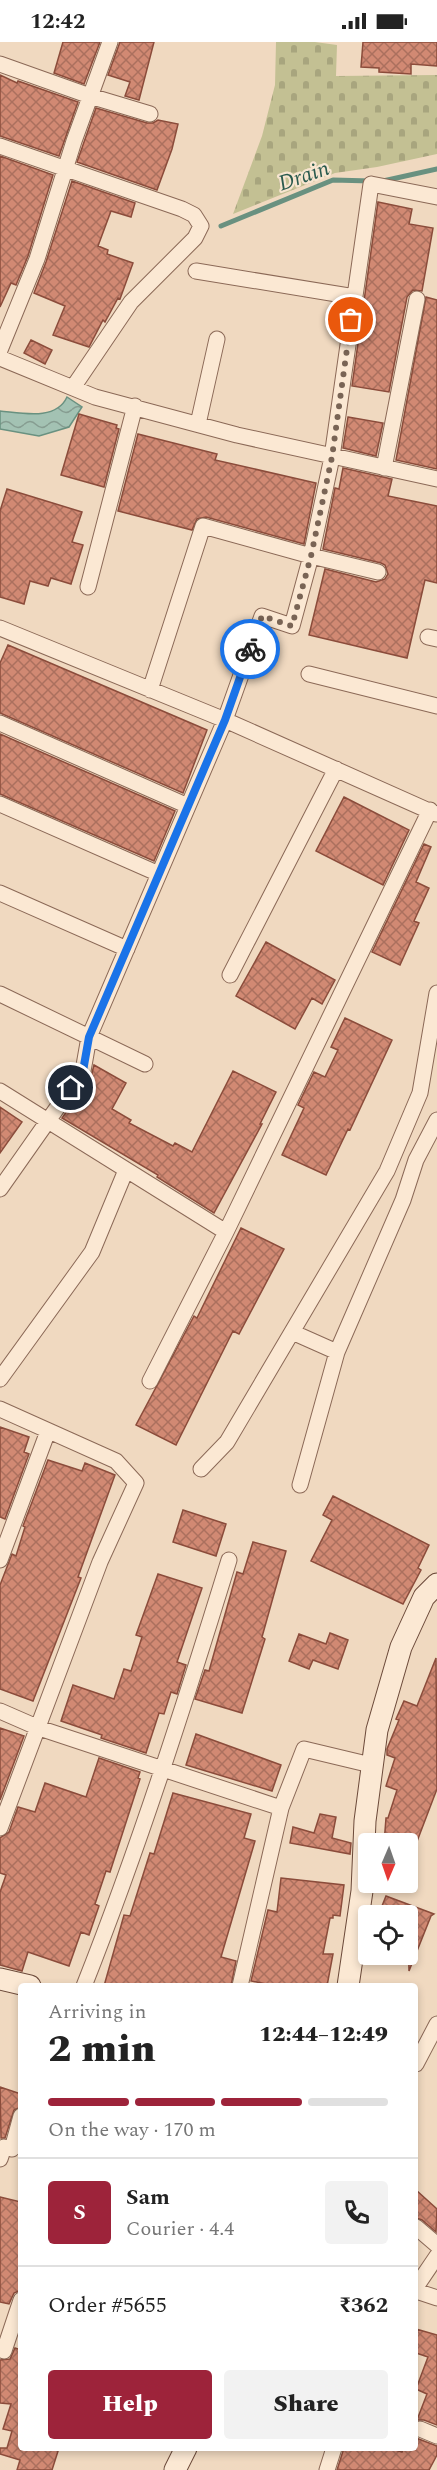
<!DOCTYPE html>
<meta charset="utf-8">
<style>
:root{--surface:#fff;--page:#f2f2f2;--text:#222;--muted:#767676;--line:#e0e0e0;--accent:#9d233a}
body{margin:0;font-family:Spectral,serif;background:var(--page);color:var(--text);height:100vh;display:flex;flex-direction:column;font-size:22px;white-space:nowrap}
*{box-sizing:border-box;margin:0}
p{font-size:20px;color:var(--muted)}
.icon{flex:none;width:33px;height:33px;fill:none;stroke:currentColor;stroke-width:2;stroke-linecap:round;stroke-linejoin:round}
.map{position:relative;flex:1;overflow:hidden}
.drawer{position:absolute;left:18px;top:1941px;width:400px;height:468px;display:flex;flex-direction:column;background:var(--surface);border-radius:6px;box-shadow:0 3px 9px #0003}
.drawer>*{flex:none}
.needle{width:39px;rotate:182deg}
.controls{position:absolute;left:358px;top:1791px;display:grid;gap:12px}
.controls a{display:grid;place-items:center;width:60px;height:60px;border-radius:6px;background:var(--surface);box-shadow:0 3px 9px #0003;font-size:30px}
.pin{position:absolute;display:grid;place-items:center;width:51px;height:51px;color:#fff;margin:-26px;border:3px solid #fff;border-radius:50%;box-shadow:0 2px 6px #0007}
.courier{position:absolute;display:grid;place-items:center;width:60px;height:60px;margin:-30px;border:4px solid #1a73e8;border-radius:50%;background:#fff;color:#222;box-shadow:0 2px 8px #0007}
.overview em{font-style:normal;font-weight:800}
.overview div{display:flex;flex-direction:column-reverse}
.overview{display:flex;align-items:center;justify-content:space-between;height:102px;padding:0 30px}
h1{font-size:39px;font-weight:800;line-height:45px}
.bar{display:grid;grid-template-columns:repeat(4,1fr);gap:9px 6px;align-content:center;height:72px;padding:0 30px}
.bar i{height:8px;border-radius:4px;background:var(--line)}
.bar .selected{background:var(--accent)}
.bar p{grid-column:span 4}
.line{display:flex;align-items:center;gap:15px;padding:0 30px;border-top:2px solid var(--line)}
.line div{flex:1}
.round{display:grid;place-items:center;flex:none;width:63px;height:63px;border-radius:6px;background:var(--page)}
.primary-button{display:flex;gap:12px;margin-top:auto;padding:12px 30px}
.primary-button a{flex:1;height:69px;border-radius:6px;background:var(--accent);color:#fff;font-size:24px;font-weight:800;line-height:69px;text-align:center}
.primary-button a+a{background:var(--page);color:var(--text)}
.status{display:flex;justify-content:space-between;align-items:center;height:42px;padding:0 30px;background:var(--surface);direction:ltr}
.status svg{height:16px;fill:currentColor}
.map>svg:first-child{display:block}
</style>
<div class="status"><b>12:42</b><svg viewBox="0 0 49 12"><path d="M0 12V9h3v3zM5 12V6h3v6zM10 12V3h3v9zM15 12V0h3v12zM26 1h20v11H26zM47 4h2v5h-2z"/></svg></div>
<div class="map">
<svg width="437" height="2428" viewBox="0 0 437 2428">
<defs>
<pattern id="cemetery-stones" width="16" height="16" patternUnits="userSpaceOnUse" patternTransform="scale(1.5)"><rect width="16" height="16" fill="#c3c093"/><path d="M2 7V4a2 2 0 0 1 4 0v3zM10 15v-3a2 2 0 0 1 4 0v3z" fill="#a8a57e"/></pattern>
<pattern id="water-waves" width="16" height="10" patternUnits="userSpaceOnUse" patternTransform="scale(1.5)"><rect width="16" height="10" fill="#a3c2b3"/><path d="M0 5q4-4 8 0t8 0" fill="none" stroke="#869d91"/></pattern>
<pattern id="building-cross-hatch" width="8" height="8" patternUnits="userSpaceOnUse" patternTransform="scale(1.5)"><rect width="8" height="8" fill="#d18973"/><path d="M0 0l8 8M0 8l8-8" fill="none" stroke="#ab705e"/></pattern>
</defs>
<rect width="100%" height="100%" fill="#f0d9c0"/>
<path fill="url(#cemetery-stones)" d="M276 0H315L337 3 336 34 437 33V112L377 125 335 131 233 172 262 94 275 43Z"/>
<path fill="url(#water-waves)" stroke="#699180" stroke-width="1.5" d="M67 355 82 365 69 385 39 394 0 387V369C22 371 56 379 67 355Z"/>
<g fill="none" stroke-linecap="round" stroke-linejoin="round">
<path stroke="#699180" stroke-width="5" d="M383 139 437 127
M221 184 333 138 371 139"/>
</g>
<path fill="url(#building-cross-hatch)" stroke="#8b4c3b" stroke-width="1.5" d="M63 0H100L84 42 54 31Z
M120 0H154L139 58 125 54 130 40 108 33Z
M363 0H437V24L411 22V32L379 30V26L361 25Z
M0 33 17 41 18 39 78 60 59 114 0 94Z
M96 66 147 81H153L158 78 178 82 172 107 157 148 77 120Z
M0 114 53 133 28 214 16 243 11 241 0 265Z
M72 139 135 161 131 175 111 169 98 204 108 208 107 212 133 221 120 257 118 256 105 280 103 278 89 305 53 293 65 264 34 251 46 220Z
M378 160 412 167 409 182 433 186 422 249 413 248 407 255 389 350 352 344Z
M426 255 437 258V427L396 418Z
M31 298 52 308 45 322 24 311Z
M79 372 117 383 116 386 119 387 104 445 61 433Z
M348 375 383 381 376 414 343 406Z
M138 392 217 412 215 418 316 441 304 502 206 475 197 477 192 488 118 469Z
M343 426 392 437 388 454 437 464V541L425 538 407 616 309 593 325 527 376 540 385 537 388 532 385 523 381 521 323 507 335 446 339 447Z
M7 447 82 470 72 500 83 503 71 542 51 536 48 544 30 539 24 562 0 555V469Z
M8 603 207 688 183 751 0 671V621Z
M0 692 175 769 154 819 0 752Z
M344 755 409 788 383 843 316 809Z
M424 802 431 805 416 840 429 846 414 879 419 881 400 923 372 910Z
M266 900 335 938 322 962 312 956 295 987 236 954Z
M345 976 392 998 350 1088 348 1087 326 1133 282 1113 304 1066 298 1063 314 1030 325 1035 338 1008 331 1005Z
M94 1023 126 1041 112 1067 131 1078 129 1081 173 1104 175 1101 192 1110 233 1029 276 1050 260 1082H262L214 1171 157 1135 158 1133 62 1076 91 1035Z
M0 1065 22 1080 0 1111Z
M241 1186 284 1207 239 1292 233 1289 176 1403 136 1383 194 1274 197 1276Z
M0 1385 29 1395 24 1410 29 1412 5 1477 0 1475Z
M48 1418 82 1429 85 1421 115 1433 78 1535 81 1536 33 1659 0 1647V1543L12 1512 16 1514 25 1485 23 1484Z
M333 1454 429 1503 418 1526 421 1528 403 1562 311 1519 332 1478 323 1473Z
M183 1468 226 1482 216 1514 173 1500Z
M253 1500 286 1509 262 1595 265 1597 242 1671 195 1657 205 1628 209 1629 237 1530 243 1532Z
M158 1532 202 1546 177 1620 186 1623 177 1652 171 1650 164 1672 159 1671 146 1711 101 1696 102 1693 61 1679 73 1643 114 1657 124 1627 131 1629 142 1595 136 1593Z
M330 1591 348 1598 338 1627 313 1618 309 1627 289 1619 299 1592 326 1602Z
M436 1616 437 1747 416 1802H384L386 1776H388L397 1748 386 1744 395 1716 387 1713V1707L399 1678 396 1677 404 1659 417 1664Z
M0 1686 24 1694 0 1758Z
M196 1692 281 1723 272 1749 186 1723Z
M99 1716 140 1730 138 1736 140 1737 110 1830 106 1829 95 1862 99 1864 89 1893 81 1890 69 1924 28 1910 22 1929 0 1923V1850L6 1833 0 1831V1796L9 1790 18 1765 35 1770 45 1741 86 1755Z
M173 1751 251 1772 244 1796 255 1799 221 1915 236 1919 231 1944H104L124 1873 130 1874 150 1811 154 1812Z
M320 1772 336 1775 332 1796 351 1801 350 1812 290 1801 293 1785 314 1791Z
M281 1836 344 1843 340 1874 333 1873V1876H330L323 1912H333L327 1944H276L251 1939 268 1868 277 1870Z
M386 1854 434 1872 431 1874 409 1929 408 1874H378Z
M0 2045 21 2052V2065L14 2068 5 2096H1Z
M416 2148 437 2167 436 2190 422 2178 416 2176Z
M0 2155 21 2160V2248L14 2251 9 2262 0 2260Z
M416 2287 437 2293V2383L424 2378H417L427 2352 416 2347 428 2315 416 2311Z
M15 2306 21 2308V2406H59L52 2428H17L20 2418 0 2412V2406H7L12 2389 3 2387 11 2362 0 2361V2318L10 2317Z
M416 2396 437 2404V2413L429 2428H337L344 2406H389L402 2410 404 2406H416Z"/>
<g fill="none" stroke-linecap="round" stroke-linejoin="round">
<defs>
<path id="street" d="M0 22 90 54 150 72
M0 104 182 167 194 173 201 184 195 196 131 260 74 344
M196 229 355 255
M0 308 37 217 74 99 110 0
M0 316 95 355 237 393 437 437
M198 382 217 297
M384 426 417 257
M88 545 135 364
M0 586 225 678 436 772
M428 595 437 597
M309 632 437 664
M150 648 203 484 311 514 378 530
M0 681 188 764
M0 762 159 832
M0 851 127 907
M230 933 336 727
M0 952 145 1022
M0 1049 226 1190
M0 1147 83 1029 89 995 225 678 262 574 292 584 311 514 332 415 371 142 437 155
M292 1290 337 1310
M0 1337 92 1210 126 1128
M150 1339 226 1190 430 768
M0 1367 116 1419 136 1441 100 1520 0 1786
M201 1427 227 1400 387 1129 420 1051 437 951
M300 1443 337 1310 403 1158 416 1118 437 1078
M0 1518 48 1389
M0 1669 39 1686 281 1766
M84 1944C139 1805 185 1661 229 1518
M240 1944 281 1766 304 1707 371 1723
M416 2022 437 1982
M12 2107 21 2074
M0 2117 4 2105
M416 2185 437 2203
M416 2245 437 2214
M416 2249 437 2256
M4 2309 21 2258
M420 2387 437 2394
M327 2428 334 2406"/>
<path id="secondary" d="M0 1937 30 1944
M348 1944 362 1849 365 1779 377 1688 401 1605 424 1555 437 1542
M175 2428 186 2406"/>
</defs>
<use href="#street" stroke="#8b6957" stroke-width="17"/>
<use href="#secondary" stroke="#6c4a3a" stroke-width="23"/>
<use href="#street" stroke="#fbe8d3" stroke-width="15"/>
<use href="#secondary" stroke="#fbe8d3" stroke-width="21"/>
</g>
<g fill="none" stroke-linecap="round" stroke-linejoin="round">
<path stroke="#796455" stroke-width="6" stroke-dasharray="0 10.8" d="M250 607 262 574 292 584 311 514 332 415 351 278"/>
<path stroke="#1a73e8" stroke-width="8" d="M71 1046 83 1029 89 995 225 678 250 607"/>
</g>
<g text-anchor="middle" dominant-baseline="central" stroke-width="4.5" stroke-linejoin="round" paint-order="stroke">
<g font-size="22" font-style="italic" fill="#2a5a4e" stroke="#f7e5d0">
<text transform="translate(304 134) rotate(-19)">Drain</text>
</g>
</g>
</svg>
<div class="controls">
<a><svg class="needle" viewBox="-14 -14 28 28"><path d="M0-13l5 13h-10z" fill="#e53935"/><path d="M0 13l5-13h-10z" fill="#767676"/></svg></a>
<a><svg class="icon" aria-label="locate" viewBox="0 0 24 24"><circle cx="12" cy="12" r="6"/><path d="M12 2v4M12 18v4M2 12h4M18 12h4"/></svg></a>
</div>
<div class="pin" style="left:351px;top:278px;background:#ea580c"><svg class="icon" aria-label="bag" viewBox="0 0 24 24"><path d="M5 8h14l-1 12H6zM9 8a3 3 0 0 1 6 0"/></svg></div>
<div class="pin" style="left:71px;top:1046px;background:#1f2937"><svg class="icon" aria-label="home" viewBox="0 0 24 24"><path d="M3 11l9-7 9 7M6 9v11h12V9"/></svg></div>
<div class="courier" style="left:250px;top:607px"><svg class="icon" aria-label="bike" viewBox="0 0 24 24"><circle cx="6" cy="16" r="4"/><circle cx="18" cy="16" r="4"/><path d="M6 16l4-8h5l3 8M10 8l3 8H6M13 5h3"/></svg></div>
<section class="drawer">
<div class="overview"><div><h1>2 min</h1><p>Arriving in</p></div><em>12:44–12:49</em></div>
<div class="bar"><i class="selected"></i><i class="selected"></i><i class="selected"></i><i></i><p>On the way · 170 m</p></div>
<div class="line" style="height:108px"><b class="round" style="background:var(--accent);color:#fff">S</b><div><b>Sam</b><p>Courier · 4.4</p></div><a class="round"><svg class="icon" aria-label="phone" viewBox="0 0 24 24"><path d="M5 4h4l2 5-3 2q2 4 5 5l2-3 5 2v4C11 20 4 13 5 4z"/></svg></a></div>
<div class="line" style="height:78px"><div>Order #5655</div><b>₹362</b></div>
<div class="primary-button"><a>Help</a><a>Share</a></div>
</section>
</div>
